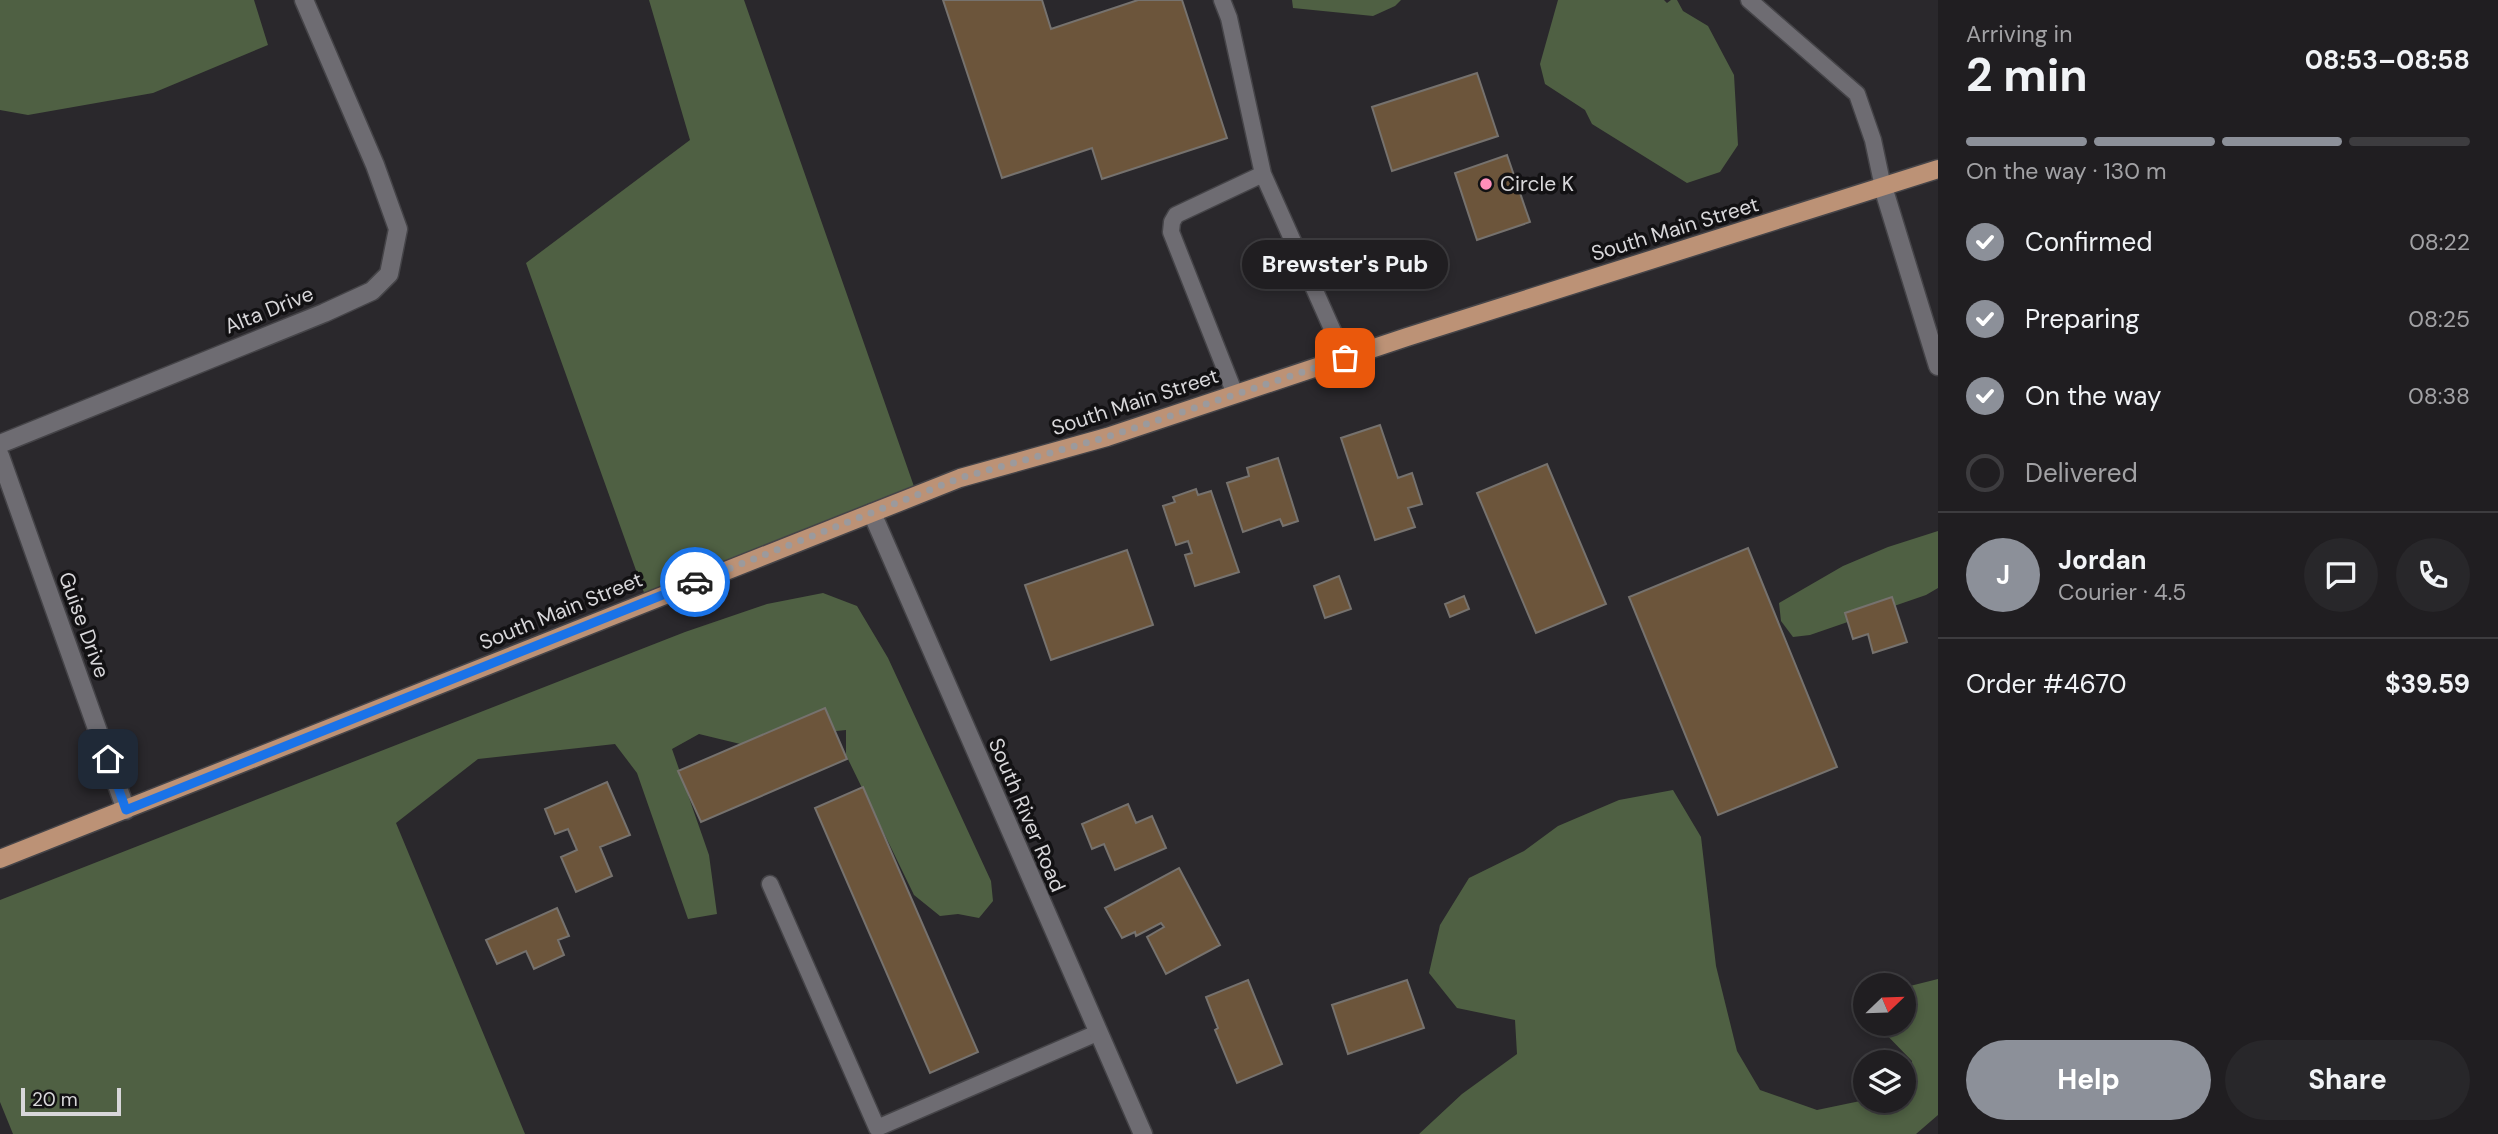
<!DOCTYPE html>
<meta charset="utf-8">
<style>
:root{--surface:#201e21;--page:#28272a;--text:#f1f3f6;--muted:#a2a2a5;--line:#3d3c3f;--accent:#8c9099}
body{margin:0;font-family:"DM Sans",sans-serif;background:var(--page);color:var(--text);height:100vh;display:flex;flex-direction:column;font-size:26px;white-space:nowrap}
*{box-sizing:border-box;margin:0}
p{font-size:23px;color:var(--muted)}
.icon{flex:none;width:38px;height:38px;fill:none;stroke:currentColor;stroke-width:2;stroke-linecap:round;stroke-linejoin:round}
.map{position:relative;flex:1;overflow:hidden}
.drawer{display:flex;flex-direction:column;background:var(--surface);width:560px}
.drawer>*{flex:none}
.needle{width:46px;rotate:67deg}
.controls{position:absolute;left:1853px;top:973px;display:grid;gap:14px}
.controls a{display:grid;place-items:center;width:63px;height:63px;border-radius:50%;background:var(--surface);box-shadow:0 4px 10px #0003,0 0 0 2px var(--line);font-size:35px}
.scale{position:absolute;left:21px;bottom:18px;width:100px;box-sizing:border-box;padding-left:7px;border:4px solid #d8d7da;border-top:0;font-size:19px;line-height:24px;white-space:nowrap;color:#d8d7da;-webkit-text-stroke:5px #121113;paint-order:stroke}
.pin{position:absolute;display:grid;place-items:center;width:60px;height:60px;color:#fff;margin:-30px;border-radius:14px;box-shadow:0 4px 10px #0006}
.courier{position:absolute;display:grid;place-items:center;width:70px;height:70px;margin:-35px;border:5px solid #1a73e8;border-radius:50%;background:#fff;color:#222;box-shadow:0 2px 9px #0007}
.bubble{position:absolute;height:49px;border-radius:24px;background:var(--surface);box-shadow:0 4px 10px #0003,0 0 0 2px var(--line);font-size:23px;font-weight:700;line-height:49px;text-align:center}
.head em{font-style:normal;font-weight:700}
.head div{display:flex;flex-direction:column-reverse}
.head{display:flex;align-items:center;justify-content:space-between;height:119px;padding:0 28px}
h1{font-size:46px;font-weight:700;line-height:52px}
.bar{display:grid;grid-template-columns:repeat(4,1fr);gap:10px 7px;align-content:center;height:84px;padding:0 28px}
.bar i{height:9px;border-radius:5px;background:var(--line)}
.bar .on{background:var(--accent)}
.bar p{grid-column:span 4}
.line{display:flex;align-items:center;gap:18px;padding:0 28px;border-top:2px solid var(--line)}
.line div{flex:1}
.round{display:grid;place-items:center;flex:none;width:74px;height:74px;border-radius:37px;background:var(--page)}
ol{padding:0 28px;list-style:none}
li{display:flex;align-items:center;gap:21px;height:77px}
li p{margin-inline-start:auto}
li .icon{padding:7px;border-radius:50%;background:var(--accent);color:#fff;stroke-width:4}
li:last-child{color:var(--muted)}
li i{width:38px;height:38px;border:4px solid var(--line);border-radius:50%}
.cta{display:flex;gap:14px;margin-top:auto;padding:14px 28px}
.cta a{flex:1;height:80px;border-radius:42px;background:var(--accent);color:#fff;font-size:28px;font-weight:700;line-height:80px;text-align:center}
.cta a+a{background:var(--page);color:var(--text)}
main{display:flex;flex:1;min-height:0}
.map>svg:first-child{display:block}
</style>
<main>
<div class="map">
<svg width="1938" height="1134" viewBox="0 0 1938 1134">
<rect width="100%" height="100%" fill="#2a282c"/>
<path fill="#4f6043" d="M0 0H254L268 45 153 93 28 115 0 110Z
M649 0H744L917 495 647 601 526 263 690 140Z
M1292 0H1401L1395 6 1373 16 1293 8Z
M1558 0H1664L1667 3 1671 0H1677L1683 11 1708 26 1734 75 1738 145 1720 172 1687 183 1592 124 1585 110 1545 84 1540 64Z
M1938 531V588L1926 595 1810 635 1793 637 1781 621 1779 603 1843 566 1888 547Z
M823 593 857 606 888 658 991 881 993 901 979 918 958 914 940 916 914 895 846 755V730L817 733 777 753 699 734 672 749 709 855 717 914 688 919 637 773 615 744 478 759 396 823 525 1134H13L0 1102V900L685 632 767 604Z
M1673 790 1701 837 1716 966 1737 1051 1760 1090 1817 1110 1865 1100 1904 1101V1082L1911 1077 1912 1061 1877 1025 1904 1024 1906 987 1938 979V1115L1916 1134H1419L1462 1094 1517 1054 1515 1020 1457 1008 1429 973 1440 925 1469 878 1524 851 1558 826 1619 800Z"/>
<path fill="#6c553b" stroke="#76726e" stroke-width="2" d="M943 0H1042L1051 29 1138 0H1182L1227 138 1102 179 1092 148 1002 178Z
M1477 73 1498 136 1392 171 1372 107Z
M1507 155 1530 222 1477 240 1455 173Z
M1380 425 1398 478 1412 473 1422 504 1408 508 1415 527 1375 540 1341 438Z
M1278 458 1298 521 1283 526 1280 519 1243 532 1227 483 1249 476 1247 468Z
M1547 464 1606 604 1536 633 1477 493Z
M1196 489 1198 495 1211 491 1239 572 1195 586 1185 555 1192 553 1188 541 1176 545 1163 506 1175 502 1173 497Z
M1748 548 1837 767 1718 815 1629 597Z
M1127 550 1153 625 1051 660 1025 585Z
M1339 576 1351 609 1325 618 1314 586Z
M1464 596 1469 609 1450 617 1445 604Z
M1892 597 1907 642 1873 653 1868 634 1853 639 1845 613Z
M825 708 847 759 701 822 678 771Z
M607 782 630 835 600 847 612 876 576 892 561 857 577 850 568 829 555 834 545 809Z
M863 787 978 1052 930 1073 815 808Z
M1128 804 1136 823 1152 816 1166 848 1115 870 1104 844 1092 849 1082 824Z
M1179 868 1220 945 1166 974 1147 937 1164 927 1161 923 1136 936 1135 932 1122 938 1105 908Z
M557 908 569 936 558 940 564 955 534 969 526 951 497 964 486 940Z
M1248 980 1282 1064 1237 1083 1215 1030 1218 1028 1206 997Z
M1407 980 1424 1028 1348 1054 1332 1005Z"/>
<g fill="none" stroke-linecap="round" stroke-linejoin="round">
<defs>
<path id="lane" d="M1222 0 1229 18 1263 174 1345 358
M1749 0 1857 94 1873 140 1883 187
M1235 394 1171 232 1172 222 1176 215 1263 174
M770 884 877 1128 1097 1033"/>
<path id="street" d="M1883 187 1938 366
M0 444 324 313 372 291 389 274 398 229 375 165 304 0
M0 456 126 810
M872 513 1143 1134"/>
<path id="primary" d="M0 859 960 478 1107 437 1407 337 1938 169"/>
</defs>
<use href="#lane" stroke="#454448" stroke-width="19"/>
<use href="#street" stroke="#454448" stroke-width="21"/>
<use href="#primary" stroke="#454448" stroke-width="21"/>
<use href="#lane" stroke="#6e6c72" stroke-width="16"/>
<use href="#street" stroke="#6e6c72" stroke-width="18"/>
<use href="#primary" stroke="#bc9276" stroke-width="18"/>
</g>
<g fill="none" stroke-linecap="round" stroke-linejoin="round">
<path stroke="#9b9a9d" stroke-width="7" stroke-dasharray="0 12.6" d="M695 582 960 478 1107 437 1345 358"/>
<path stroke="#1a73e8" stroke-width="9" d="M108 759 126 810 695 582"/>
</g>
<circle fill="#ff8ebb" stroke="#121113" stroke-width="2.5" cx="1486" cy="184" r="7"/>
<g text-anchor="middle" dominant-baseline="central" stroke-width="7" stroke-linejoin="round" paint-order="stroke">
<g font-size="21" fill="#d8d7da" stroke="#121113" text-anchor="start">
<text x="1500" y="184">Circle K</text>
</g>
<g font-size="21" fill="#d8d7da" stroke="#121113">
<text transform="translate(1675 229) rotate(-17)">South Main Street</text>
<text transform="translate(269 310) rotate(-22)">Alta Drive</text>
<text transform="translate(1135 402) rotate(-18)">South Main Street</text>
<text transform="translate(561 611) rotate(-22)">South Main Street</text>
<text transform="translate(84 625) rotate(70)">Guise Drive</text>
<text transform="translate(1027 815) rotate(67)">South River Road</text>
</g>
</g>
</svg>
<div class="controls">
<a><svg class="needle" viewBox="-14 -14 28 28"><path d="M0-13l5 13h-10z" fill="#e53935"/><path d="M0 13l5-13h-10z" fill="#a2a2a5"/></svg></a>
<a><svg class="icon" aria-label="layers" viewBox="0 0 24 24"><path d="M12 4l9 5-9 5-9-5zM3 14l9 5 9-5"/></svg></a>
</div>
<div class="scale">20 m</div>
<div class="pin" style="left:1345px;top:358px;background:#ea580c"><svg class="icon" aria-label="bag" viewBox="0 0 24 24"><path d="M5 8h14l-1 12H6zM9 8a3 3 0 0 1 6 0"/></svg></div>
<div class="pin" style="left:108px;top:759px;background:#1f2937"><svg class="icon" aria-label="home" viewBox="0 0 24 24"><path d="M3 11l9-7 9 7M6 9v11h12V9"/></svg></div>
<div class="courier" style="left:695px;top:582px"><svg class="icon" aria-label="car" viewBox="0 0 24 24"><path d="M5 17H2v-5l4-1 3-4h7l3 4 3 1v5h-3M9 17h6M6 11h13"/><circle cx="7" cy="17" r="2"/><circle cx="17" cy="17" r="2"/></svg></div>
<div class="bubble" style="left:1242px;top:240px;width:206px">Brewster's Pub</div>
</div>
<section class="drawer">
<div class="head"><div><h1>2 min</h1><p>Arriving in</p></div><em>08:53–08:58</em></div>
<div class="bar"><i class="on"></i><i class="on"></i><i class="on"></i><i></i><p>On the way · 130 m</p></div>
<ol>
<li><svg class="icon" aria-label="check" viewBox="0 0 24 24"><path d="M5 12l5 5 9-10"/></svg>Confirmed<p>08:22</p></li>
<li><svg class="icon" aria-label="check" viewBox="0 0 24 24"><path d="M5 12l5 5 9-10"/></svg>Preparing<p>08:25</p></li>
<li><svg class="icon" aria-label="check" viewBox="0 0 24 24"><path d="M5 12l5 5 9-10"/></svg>On the way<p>08:38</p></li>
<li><i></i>Delivered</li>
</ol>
<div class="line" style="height:126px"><b class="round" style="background:var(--accent);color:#fff">J</b><div><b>Jordan</b><p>Courier · 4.5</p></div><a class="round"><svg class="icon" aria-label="chat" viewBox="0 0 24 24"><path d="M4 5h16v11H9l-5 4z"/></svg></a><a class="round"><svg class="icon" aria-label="phone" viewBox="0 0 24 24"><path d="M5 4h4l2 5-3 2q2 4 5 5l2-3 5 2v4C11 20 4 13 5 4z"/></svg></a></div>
<div class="line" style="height:91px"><div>Order #4670</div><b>$39.59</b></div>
<div class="cta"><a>Help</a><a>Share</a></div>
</section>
</main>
